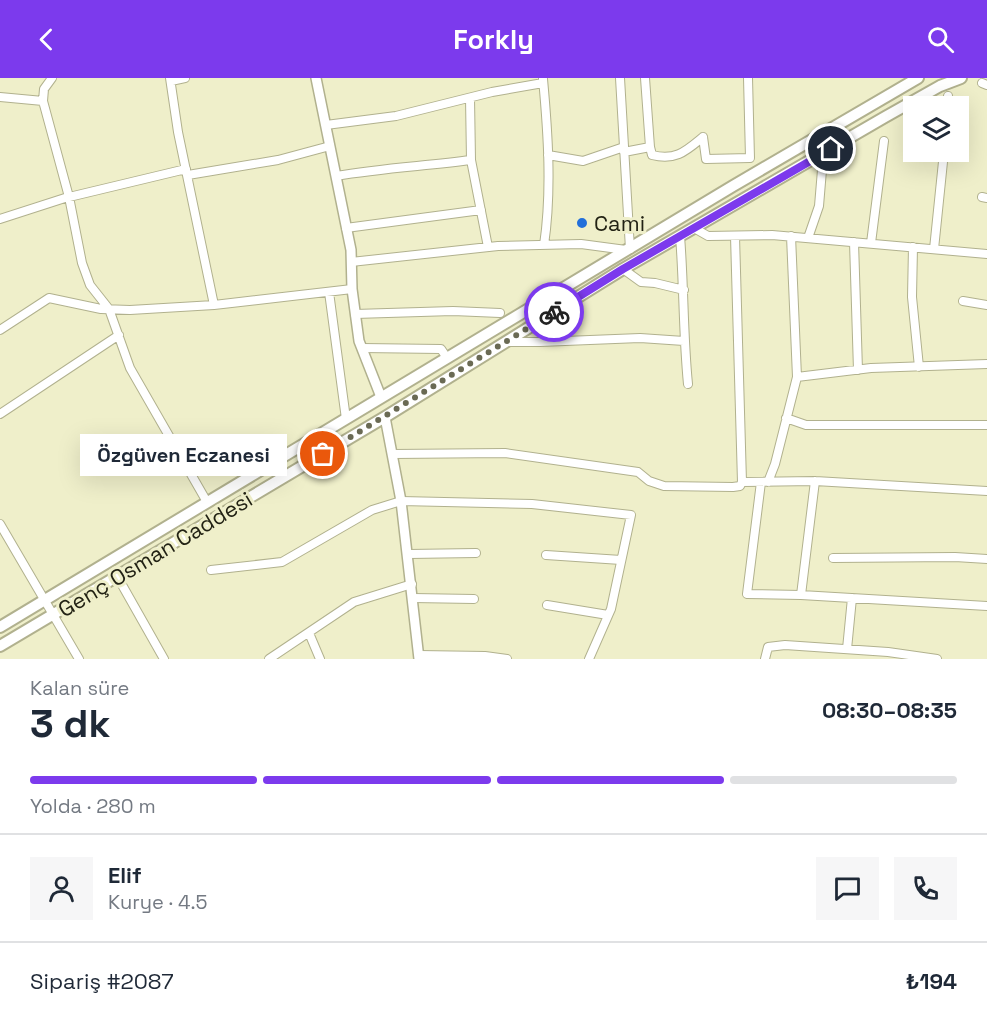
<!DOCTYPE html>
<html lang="tr">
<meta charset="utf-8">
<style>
:root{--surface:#fff;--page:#f6f6f7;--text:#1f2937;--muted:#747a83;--line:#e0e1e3;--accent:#7c3aed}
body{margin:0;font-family:"Space Grotesk",sans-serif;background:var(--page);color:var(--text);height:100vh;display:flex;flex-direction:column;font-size:22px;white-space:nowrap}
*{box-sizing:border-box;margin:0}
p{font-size:20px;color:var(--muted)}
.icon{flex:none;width:33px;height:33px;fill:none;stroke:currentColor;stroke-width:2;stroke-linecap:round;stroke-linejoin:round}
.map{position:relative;height:581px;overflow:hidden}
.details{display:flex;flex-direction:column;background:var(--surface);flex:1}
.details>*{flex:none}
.buttons{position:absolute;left:903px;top:18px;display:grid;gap:12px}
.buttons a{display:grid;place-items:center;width:66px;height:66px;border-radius:0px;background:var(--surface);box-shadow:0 6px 24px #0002;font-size:30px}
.pin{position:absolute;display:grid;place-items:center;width:51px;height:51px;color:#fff;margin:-26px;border:3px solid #fff;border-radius:50%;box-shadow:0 2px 6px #0007}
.courier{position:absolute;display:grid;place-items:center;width:60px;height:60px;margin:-30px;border:4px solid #7c3aed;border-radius:50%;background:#fff;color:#222;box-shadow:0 2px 8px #0007}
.bubble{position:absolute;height:42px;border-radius:0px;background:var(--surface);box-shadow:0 6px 24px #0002;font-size:20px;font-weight:800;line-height:42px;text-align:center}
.overview em{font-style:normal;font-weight:800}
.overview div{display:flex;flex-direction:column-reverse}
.overview{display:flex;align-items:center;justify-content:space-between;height:102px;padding:0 30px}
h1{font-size:39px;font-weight:800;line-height:45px}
.bar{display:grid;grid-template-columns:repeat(4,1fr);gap:9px 6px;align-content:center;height:72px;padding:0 30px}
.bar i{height:8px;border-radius:4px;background:var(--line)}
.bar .selected{background:var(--accent)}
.bar p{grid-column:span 4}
.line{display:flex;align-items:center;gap:15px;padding:0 30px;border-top:2px solid var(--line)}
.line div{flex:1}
.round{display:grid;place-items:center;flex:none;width:63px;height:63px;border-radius:0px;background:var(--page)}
header{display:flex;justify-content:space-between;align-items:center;height:78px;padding:0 30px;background:var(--accent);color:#fff;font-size:27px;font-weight:800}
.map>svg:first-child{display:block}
</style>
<header><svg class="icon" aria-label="back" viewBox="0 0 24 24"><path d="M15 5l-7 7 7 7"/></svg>Forkly<svg class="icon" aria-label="search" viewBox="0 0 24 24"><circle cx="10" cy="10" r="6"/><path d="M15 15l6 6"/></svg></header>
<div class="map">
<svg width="987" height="581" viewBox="0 0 987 581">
<rect width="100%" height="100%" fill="#efefca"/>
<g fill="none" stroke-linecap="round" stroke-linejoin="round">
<defs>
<path id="minor" d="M52 0 44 11 43 23 69 119 82 185 90 207 109 231 130 290 207 424
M170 0 178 54 214 227
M620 0 630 171
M543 1C548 55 552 113 544 167
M171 3 185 0
M982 5 987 7
M0 19 43 23
M470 20 471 82 488 169
M947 28 948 18
M326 47 396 38 492 14 543 5
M703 59 706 81 750 80 748 0
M650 69 652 77C676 83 686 73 703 59
M624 74 650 69 645 0
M548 77 583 83 624 69
M188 97 278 82 330 68
M336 98C381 90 426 88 471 82
M982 119 987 120
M0 141 65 120 186 91
M346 150 481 132
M694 150 708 158 772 157 987 176
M680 158C684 207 683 256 688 306
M735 158 742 404 815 403 987 413
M791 158 797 299 871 290 987 286
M808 160 819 128 822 92
M854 164 858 292
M871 165 884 63
M913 169 912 219 919 289
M934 171 944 74
M351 184 498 168 581 166 626 172
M623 191 641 204 655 205 684 212
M329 214 346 341
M963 223 987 227
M355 236 453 233 500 235
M0 252 49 220 101 231 130 232 214 227 352 211
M508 264H540L640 260 684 263
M362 270 441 271 447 280
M0 336 119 257
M786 340 806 347H987
M393 376 505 375 638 394 649 403 664 408 733 409 740 408 742 404
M761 404 747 516 801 517 987 528
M768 404 775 386 797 299
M0 446 79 581
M409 476 476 475
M546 477 621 482
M833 480 955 479 987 481
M211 492 282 484 372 432 401 423 532 426 631 437 611 531 589 581
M117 498 164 581
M801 517 815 403
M413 520 474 521
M547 527 608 537
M309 555 320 581
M847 571 852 520
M419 577 485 578 507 581
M269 581 354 524 412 506
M765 581 768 569 785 567 888 574 937 581"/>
<path id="tertiary" d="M316 0 351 172 352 211 359 263 381 319
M385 339 401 423 419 581"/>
<path id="secondary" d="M0 549 733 108 918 0
M0 568 385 339 623 191 885 39 940 8 961 0"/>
</defs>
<use href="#minor" stroke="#b1b18e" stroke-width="10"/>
<use href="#tertiary" stroke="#b1b18e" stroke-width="12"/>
<use href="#secondary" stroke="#b1b18e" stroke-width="14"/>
<use href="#minor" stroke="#fff" stroke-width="8"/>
<use href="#tertiary" stroke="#fff" stroke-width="9"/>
<use href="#secondary" stroke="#fff" stroke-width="10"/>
</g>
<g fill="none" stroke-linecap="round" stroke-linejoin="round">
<path stroke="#6a6a54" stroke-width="6" stroke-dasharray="0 10.8" d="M323 376 554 234"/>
<path stroke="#7c3aed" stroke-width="8" d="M554 234 623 191 831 71"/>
</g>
<circle fill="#226fda" stroke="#efefca" stroke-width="2" cx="582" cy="145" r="6"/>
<g text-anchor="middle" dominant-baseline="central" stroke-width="6" stroke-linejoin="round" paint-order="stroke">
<g font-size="22" fill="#222214" stroke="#efefca" text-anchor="start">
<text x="594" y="145">Cami</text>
</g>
<g font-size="22" fill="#222214" stroke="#efefca">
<text transform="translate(155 476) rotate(-31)">Genç Osman Caddesi</text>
</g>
</g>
</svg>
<div class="buttons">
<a><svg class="icon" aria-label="layers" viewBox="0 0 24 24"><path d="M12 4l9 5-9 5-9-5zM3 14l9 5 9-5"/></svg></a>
</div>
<div class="pin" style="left:323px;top:376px;background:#ea580c"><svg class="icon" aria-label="bag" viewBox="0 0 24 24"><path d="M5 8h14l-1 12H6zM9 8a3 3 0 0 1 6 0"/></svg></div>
<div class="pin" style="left:831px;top:71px;background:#1f2937"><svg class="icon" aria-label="home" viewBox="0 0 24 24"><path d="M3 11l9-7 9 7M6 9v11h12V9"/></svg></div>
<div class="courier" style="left:554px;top:234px"><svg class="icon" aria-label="bike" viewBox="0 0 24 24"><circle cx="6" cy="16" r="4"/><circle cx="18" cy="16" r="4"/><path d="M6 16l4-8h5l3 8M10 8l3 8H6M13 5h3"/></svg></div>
<div class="bubble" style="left:80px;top:356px;width:207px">Özgüven Eczanesi</div>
</div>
<section class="details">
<div class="overview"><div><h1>3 dk</h1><p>Kalan süre</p></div><em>08:30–08:35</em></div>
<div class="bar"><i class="selected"></i><i class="selected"></i><i class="selected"></i><i></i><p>Yolda · 280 m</p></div>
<div class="line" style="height:108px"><a class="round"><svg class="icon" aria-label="person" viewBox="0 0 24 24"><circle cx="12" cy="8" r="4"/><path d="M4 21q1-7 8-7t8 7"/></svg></a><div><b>Elif</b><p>Kurye · 4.5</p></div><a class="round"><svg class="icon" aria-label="chat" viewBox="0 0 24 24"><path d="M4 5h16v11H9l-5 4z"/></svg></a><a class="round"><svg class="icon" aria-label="phone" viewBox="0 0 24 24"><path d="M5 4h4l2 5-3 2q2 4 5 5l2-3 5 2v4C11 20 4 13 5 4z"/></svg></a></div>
<div class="line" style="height:78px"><div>Sipariş #2087</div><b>₺194</b></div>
</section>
